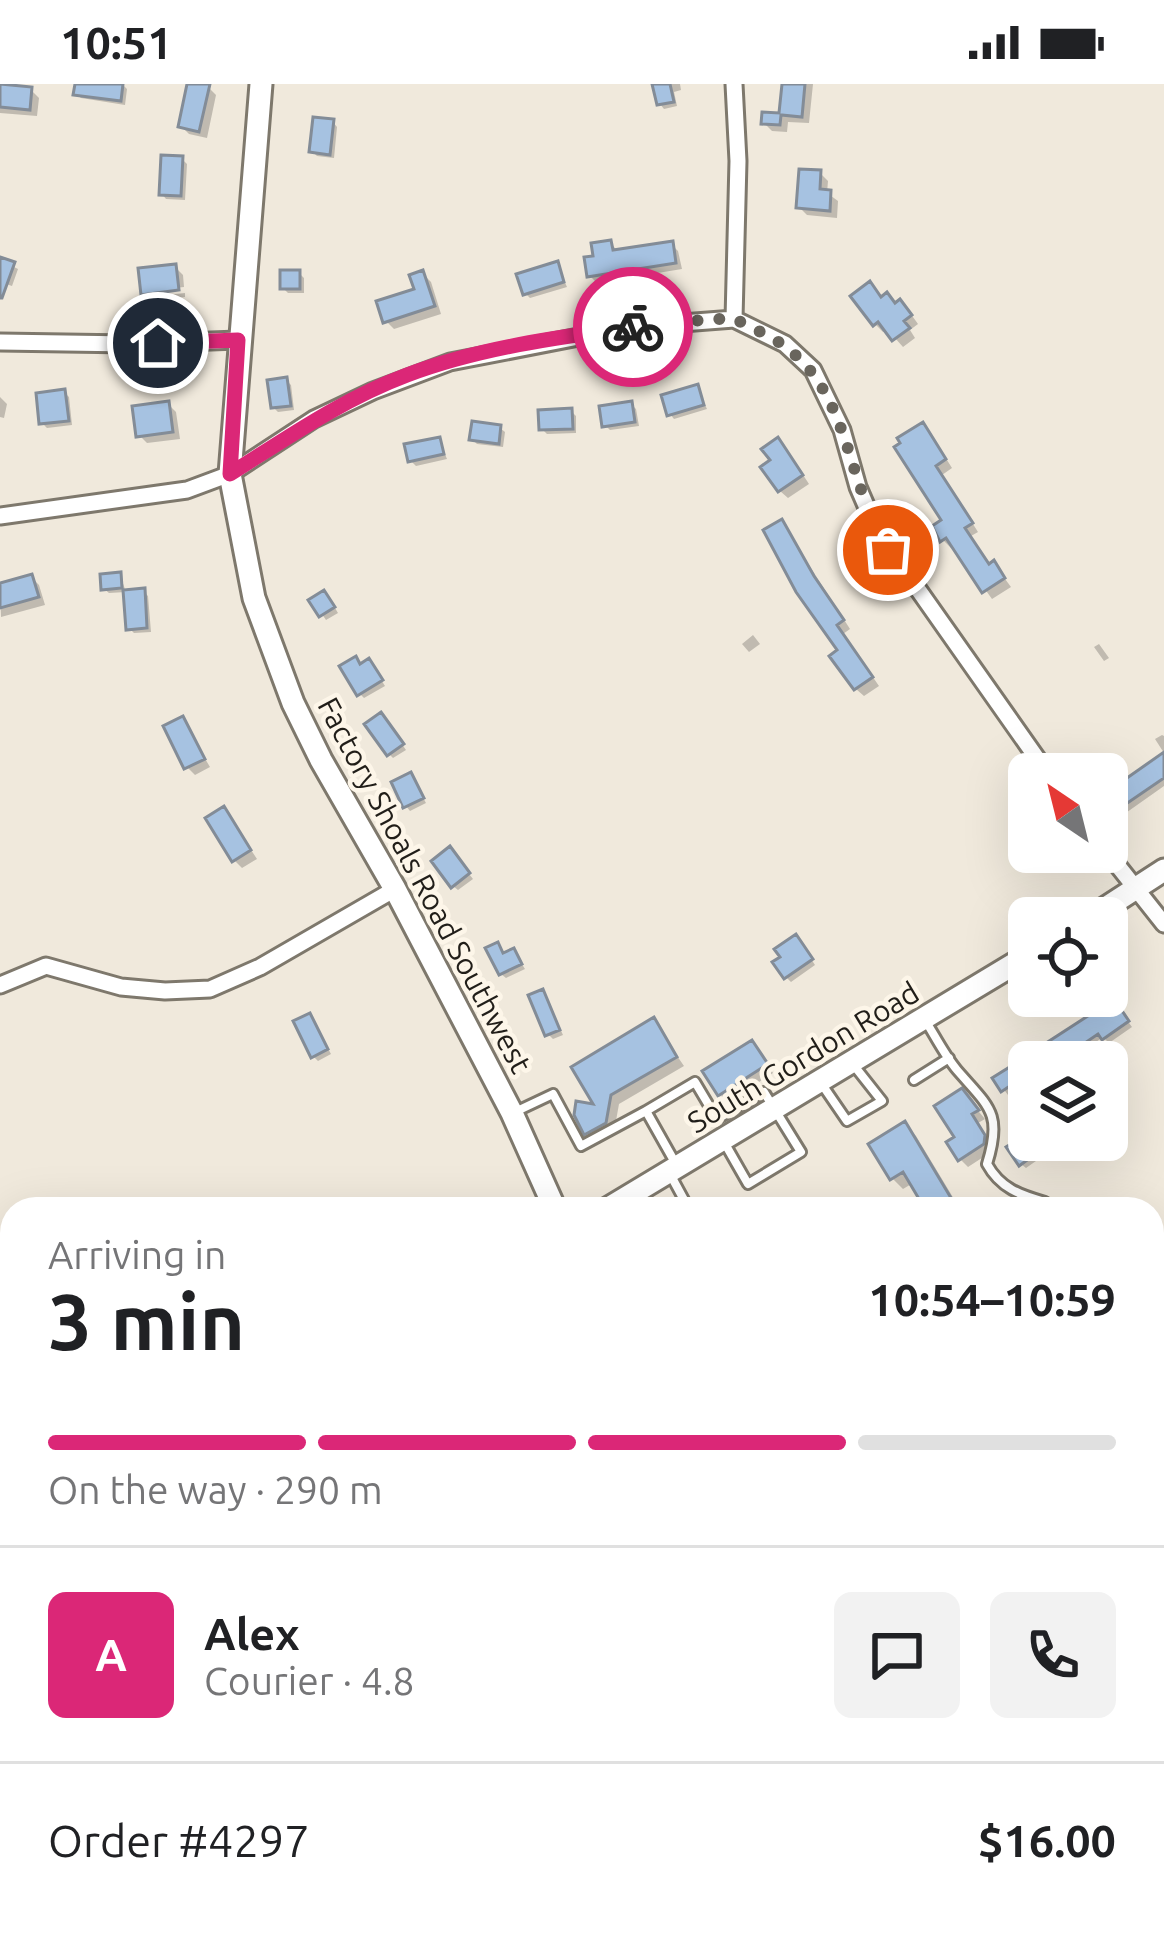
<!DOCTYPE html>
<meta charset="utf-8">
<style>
:root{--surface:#fff;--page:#f2f2f2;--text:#202124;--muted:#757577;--line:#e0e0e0;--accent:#db2777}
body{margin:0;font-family:Ubuntu,sans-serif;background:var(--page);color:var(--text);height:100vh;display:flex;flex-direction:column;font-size:45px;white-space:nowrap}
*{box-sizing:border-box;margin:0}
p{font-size:39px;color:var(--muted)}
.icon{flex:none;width:66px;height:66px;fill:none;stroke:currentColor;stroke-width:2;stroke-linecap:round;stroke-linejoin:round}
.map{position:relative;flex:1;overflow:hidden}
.sheet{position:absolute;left:0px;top:1113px;width:1164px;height:744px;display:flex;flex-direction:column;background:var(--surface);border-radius:36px 36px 0 0;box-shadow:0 12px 48px #0002}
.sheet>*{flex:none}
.needle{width:78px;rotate:325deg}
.fabs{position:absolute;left:1008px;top:669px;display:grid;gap:24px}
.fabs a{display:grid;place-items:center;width:120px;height:120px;border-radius:18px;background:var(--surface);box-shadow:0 12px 48px #0002;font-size:60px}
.pin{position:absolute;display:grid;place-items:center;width:102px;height:102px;color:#fff;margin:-51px;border:6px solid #fff;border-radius:50%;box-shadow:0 3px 12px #0007}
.courier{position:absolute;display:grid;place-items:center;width:120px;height:120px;margin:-60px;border:9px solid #db2777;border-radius:50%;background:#fff;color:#222;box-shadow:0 3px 15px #0007}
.summary em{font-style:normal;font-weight:700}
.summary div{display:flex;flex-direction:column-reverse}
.summary{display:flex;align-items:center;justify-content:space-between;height:204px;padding:0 48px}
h1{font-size:78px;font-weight:700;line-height:90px}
.bar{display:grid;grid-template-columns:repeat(4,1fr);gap:18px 12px;align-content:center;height:144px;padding:0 48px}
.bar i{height:15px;border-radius:9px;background:var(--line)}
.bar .current{background:var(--accent)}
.bar p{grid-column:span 4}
.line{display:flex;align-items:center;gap:30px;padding:0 48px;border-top:3px solid var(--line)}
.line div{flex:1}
.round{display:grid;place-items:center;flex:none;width:126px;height:126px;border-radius:18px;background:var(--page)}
.status{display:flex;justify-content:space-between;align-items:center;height:84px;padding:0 60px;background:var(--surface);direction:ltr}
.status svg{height:33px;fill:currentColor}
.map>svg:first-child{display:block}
</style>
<div class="status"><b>10:51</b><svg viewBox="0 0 49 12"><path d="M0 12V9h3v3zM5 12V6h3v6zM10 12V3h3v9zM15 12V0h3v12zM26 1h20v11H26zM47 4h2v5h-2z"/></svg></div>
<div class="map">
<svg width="1164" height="1857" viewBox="0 0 1164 1857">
<rect width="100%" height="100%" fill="#f0e9dc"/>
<path fill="#0003" d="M78 0H122L127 5 125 21 81 14 76 9Z
M190 0 208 3 216 11 207 54 189 50 181 42Z
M655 0H680L681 6 674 8 677 22 664 25 660 20Z
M785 0H813L809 39 788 38 787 48 772 47 764 39V31L782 32Z
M0 3 31 6 39 14 37 32 0 29Z
M333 38 337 43 334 74 317 72 312 67Z
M182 75 187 80 185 116 166 115 162 110Z
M820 89 828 97 827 109 838 117 837 134 807 131 799 123Z
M610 159 617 166 671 160 678 167 682 185 597 199 590 192 596 174Z
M0 176 18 185 12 202 0 198Z
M557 181 567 203 530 214 525 209Z
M175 183 183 191 184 203 147 207V212L144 209Z
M299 189 304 194V209H288L283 204Z
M423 190 431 198 441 230 394 245 386 237 417 206Z
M185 209V213L152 217 148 213Z
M855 213 882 216 908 226 918 240 910 246 915 254 903 263 887 245 883 248 875 240Z
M286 296 291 301 294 326 278 328 273 323Z
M697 304 707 325 674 335 670 330Z
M64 308 69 313 72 341 47 344 42 339Z
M0 313 7 320 4 334 0 333Z
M168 320 176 328 180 355 147 359 139 351Z
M631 320 636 325 639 342 610 346 605 341Z
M571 327 576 332V349L547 350 542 345Z
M500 344 505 348 503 363 477 360 472 355Z
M930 349 952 384 942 391 978 448 971 452 990 482 994 480 1011 503 992 515 954 462 951 464 943 456 945 438Z
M439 356 447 375 416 382 411 377Z
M786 365 809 400 788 414 780 407Z
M782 439 850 545 843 550 879 602 864 612 856 605Z
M120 491 126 508 109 509 104 505Z
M31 493 39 501 45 521 1 533 0 502Z
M143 507 148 512 151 548 134 549 129 544Z
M329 514 338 529 326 536 313 517Z
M753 551 760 560 749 568 742 560Z
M1099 560 1109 574 1104 577 1094 563Z
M362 582 373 583 385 602 364 614 360 610Z
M182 636 210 683 195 691 187 683Z
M386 637 406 666 393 674 389 670Z
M1162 651 1164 652V669L1155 655Z
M1164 671V702L1113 738 1107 732V712Z
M411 692 426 719 410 727 406 722Z
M224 725 257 775 242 784 234 776Z
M454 771 473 795 458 806 453 802Z
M800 858 815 881 791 898 786 893Z
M497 861 505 872 514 868 525 885 506 894 501 890Z
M543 908 563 951 553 955 548 950Z
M1118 924 1132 943 1109 959 1103 953 1068 978H1029V996L1008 1011 996 995 1070 946Z
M310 932 331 970 318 977 313 972Z
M653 937 684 982 619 1020 614 1048 596 1058 587 1049Z
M759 967 773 989 728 1018 720 1010Z
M969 1016 985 1035 978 1039 992 1061 991 1068 968 1083 960 1075 958 1054Z
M905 1041 916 1052 960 1125H929L913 1099 903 1105 892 1094Z
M1026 1062 1036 1077 1026 1084 1021 1080Z
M785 1114 795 1125H768Z
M1164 1283V1315L1152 1324V1291Z
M293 1845H350L332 1857H275Z
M460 1845H523L503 1857H442Z
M616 1845H653L656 1857H619Z
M721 1845H736L739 1857H714L722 1852Z
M1074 1848 1084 1857H1065Z"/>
<path fill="#a6c2e1" stroke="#838c97" stroke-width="3" d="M0 0 32 3 30 26 0 23Z
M75 0H123L121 17 73 11Z
M187 0H210L199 48 178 43Z
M652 0H670L674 18 657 21Z
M782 0H805L802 33 781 31 780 41 761 40 762 28 779 29Z
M313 33 334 35 330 71 309 68Z
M161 71 183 72 181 112 159 111Z
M799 85 821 86 820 105 831 106 830 127 796 124Z
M611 156 613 166 673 157 676 179 587 193 584 173 593 172 591 159Z
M0 173 15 178 2 214H0Z
M558 177 564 198 523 211 516 190Z
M176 180 179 206 141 211 138 184Z
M280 186H300V205H280Z
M423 186 435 222 383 239 376 217 414 205 409 191Z
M870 197 881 213 887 208 895 219 900 215 912 231 904 237 910 244 892 257 878 238 873 242 850 212Z
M287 293 291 322 271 324 267 296Z
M698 300 704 321 667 332 661 311Z
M65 305 69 337 39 340 36 309Z
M169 317 173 348 136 353 132 322Z
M632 317 635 338 602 343 599 322Z
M572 324 573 345 539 346 538 326Z
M472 337 501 341 499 360 469 356Z
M923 338 946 375 936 382 973 439 965 444 989 480 994 476 1005 494 982 509 946 454 940 458 932 442 941 436 894 363 900 359 897 354Z
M440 353 444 370 408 378 404 360Z
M778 353 803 391 778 408 760 383 770 376 761 365Z
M782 435 814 492 844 536 837 541 873 593 854 606 829 572 837 566 796 508 763 446Z
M121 488 122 504 101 506 100 490Z
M32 490 39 513 0 524V499Z
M145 504 147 544 126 546 123 506Z
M324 506 335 523 319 533 308 516Z
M356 572 360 580 369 574 383 596 357 612 339 582Z
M381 628 404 660 387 672 364 640Z
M183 632 205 675 184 685 163 642Z
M1164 668V694L1107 733V708Z
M411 688 424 714 403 724 391 698Z
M224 722 251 766 232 778 205 734Z
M450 762 470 789 451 804 431 777Z
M796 850 813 875 784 895 772 878 780 873 774 865Z
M498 858 503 869 514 864 522 880 499 891 485 864Z
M543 905 560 946 545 952 528 911Z
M1114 915 1129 937 1102 956 1098 950 1057 978H1050L1040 963Z
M310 929 328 965 311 974 293 937Z
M654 933 677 973 611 1011 606 1039 584 1051 574 1031 576 1017 593 1020 571 983Z
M752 956 768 980 718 1012 702 987Z
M1029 971V989L1001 1008 992 994Z
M962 1004 979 1026 972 1030 985 1051 984 1060 958 1077 946 1058 954 1053 934 1022Z
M905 1037 954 1119 944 1125H925L903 1088 890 1096 868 1060Z
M1022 1053 1034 1071 1019 1082 1006 1063Z
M1164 1279V1308L1152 1316V1287Z
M1164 1609V1707L1152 1691V1618Z
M48 1845H76L85 1857H56Z
M287 1845H332L315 1857H269Z
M452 1845H504L487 1857H435Z
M613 1845H657L658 1850 616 1857Z"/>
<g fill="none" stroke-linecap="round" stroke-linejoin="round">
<defs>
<path id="lane" d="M925 936C935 952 945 972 957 986 989 1023 1003 1029 987 1080 1000 1104 1020 1111 1045 1118
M914 996 949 974
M821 999 847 1037 882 1017 852 979
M517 1027 553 1010 581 1062 646 1027
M677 1082 646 1027 695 998 717 1035 764 1008 801 1068 748 1100 724 1058
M670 1090 689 1125
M0 1346 12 1357
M1152 1490 1164 1495"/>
<path id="street" d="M734 235 738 77 734 0
M0 258 130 260 238 256
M0 432 187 406 230 390 314 335 373 307 450 278 630 243 734 235 785 260 813 286 842 346 858 403 877 447 1048 690
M1107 768 1164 840
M0 901 46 882 121 903 165 907 210 905 260 883 395 805
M1152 1391 1164 1381
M682 1845V1857
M378 1857 396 1845"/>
<path id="secondary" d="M261 0 230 390 254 514 293 619 321 676 395 805 512 1029 555 1125
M1090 834 1164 786
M607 1125 1029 871
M0 1426 12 1419
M0 1442 12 1438
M0 1514 12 1502
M1152 1814 1164 1821"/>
</defs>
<use href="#lane" stroke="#7e786c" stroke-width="14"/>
<use href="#street" stroke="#7e786c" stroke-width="21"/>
<use href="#secondary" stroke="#7e786c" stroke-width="27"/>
<use href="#lane" stroke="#fff" stroke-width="8"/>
<use href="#street" stroke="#fff" stroke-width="15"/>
<use href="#secondary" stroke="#fff" stroke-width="21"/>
</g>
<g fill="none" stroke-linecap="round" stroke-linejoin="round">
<path stroke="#69655d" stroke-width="12" stroke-dasharray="0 21.6" d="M633 243C657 242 717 232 735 236 744 238 753 245 761 248 852 292 841 389 888 466"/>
<path stroke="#db2777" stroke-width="15" d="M158 259 238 256 230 390C287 354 343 315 407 291 478 264 559 253 633 243"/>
</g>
<g text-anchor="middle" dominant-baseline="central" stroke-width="9" stroke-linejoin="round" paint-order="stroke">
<g font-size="30" fill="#211e19" stroke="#fdf6e9">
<text transform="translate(425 801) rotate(62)">Factory Shoals Road Southwest</text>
<text transform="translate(803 973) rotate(-31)">South Gordon Road</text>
</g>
</g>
</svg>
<div class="fabs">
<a><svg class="needle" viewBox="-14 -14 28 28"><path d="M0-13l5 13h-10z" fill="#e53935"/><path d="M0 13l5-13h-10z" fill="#757577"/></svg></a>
<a><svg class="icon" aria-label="locate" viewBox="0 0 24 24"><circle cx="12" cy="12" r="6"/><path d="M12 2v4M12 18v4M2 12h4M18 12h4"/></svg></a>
<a><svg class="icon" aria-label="layers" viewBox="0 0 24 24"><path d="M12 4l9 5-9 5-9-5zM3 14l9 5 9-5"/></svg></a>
</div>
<div class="pin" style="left:888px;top:466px;background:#ea580c"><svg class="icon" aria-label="bag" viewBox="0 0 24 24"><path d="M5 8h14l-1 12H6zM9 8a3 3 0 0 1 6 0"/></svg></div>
<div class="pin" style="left:158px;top:259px;background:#1f2937"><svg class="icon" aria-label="home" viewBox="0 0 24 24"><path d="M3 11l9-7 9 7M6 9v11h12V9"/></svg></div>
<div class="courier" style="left:633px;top:243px"><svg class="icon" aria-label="bike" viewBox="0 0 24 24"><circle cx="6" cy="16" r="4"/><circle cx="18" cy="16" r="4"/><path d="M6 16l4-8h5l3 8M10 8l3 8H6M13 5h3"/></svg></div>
<section class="sheet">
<div class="summary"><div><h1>3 min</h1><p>Arriving in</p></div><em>10:54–10:59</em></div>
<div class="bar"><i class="current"></i><i class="current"></i><i class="current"></i><i></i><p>On the way · 290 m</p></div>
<div class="line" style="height:216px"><b class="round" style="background:var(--accent);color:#fff">A</b><div><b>Alex</b><p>Courier · 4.8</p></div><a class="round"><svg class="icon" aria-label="chat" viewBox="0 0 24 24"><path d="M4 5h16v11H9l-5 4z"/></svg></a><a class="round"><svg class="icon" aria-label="phone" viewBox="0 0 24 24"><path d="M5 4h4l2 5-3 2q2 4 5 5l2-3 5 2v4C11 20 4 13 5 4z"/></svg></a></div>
<div class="line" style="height:156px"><div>Order #4297</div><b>$16.00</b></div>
</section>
</div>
